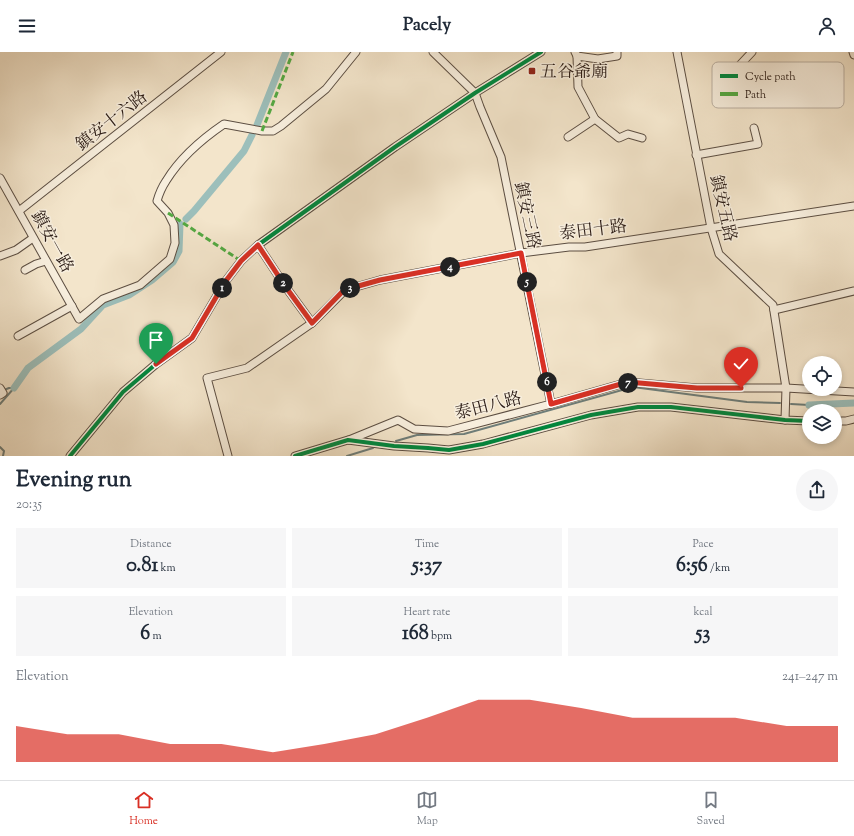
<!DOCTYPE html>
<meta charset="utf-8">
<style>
body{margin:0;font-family:"Sorts Mill Goudy","Noto Serif TC",serif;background:#f6f6f7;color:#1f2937;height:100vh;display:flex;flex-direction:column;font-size:15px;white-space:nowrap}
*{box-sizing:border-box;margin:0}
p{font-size:13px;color:#747a83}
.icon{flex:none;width:22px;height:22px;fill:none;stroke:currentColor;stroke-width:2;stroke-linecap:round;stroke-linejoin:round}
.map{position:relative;height:404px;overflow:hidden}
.drawer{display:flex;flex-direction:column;background:#fff;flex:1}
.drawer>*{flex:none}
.controls{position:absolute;left:802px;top:304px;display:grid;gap:8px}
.controls a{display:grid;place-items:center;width:40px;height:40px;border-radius:50%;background:#fff;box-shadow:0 2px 6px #0003;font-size:20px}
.pin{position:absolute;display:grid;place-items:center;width:34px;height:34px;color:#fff;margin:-41px -17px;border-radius:50% 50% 50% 0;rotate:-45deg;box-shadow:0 0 4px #0007}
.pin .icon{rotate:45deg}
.km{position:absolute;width:20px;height:20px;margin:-10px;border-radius:50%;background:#222;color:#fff;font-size:11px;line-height:20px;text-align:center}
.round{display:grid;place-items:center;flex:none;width:42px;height:42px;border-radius:21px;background:#f6f6f7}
.headline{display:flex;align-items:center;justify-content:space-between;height:68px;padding:0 16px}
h1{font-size:22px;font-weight:700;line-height:30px}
.figures{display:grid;grid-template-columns:repeat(3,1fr);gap:6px;height:68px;padding:4px 16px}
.figures div{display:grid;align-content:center;border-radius:0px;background:#f6f6f7;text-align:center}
.figures b{font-size:20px;font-weight:700}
.figures small{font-size:11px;font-weight:400}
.figures p{font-size:11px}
.chart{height:112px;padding:8px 16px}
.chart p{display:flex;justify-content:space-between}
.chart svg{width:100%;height:72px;margin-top:4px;fill:#d93025;opacity:.7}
header{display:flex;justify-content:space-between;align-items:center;height:52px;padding:0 16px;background:#fff;font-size:18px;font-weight:700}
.menu{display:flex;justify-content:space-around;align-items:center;height:56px;border-top:1px solid #e0e1e3;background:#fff;font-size:11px;color:#747a83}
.menu a{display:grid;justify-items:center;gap:2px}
.menu .active{color:#d93025}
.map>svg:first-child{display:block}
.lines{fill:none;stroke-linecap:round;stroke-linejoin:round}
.stream{stroke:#6e7d79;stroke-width:2}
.canal{stroke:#9cbfbb;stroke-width:7}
.minor-casing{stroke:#5c4e42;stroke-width:9}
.minor{stroke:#f7eedd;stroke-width:7}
.quiet{stroke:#53a942;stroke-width:3;stroke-dasharray:6 3;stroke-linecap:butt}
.cycleway-casing{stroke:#f7eedd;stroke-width:6}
.cycleway{stroke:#00873e;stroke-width:4}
.route-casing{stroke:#fff;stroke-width:8}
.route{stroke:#d93025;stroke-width:5}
.poi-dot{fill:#8f2418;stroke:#f7eedd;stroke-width:1.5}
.labels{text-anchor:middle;stroke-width:3;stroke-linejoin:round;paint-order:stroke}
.poi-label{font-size:17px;fill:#2a1b15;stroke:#f7eedd;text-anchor:start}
.street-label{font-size:17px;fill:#2a1b15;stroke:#f7eedd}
.key{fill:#f7eedd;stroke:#baafa1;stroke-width:1}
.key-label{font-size:11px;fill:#2a1b15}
</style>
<header><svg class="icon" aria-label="menu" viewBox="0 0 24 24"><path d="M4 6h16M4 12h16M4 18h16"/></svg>Pacely<svg class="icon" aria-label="person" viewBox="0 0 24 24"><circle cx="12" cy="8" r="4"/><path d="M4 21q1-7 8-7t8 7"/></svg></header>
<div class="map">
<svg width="854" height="404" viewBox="0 0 854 404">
<rect width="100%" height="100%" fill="#f3e5cb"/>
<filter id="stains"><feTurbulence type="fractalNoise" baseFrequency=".005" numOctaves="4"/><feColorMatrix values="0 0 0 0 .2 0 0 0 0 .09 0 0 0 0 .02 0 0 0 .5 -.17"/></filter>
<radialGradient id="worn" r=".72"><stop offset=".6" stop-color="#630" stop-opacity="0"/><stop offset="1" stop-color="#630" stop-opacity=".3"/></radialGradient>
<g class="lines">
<g class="stream">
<path d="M4,338L9,336H14"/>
<path d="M0,352L14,336"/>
<path d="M791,352L809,353"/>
<path d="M396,389L417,383L464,382L633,335L747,350L780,351"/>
<path d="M0,395L4,399L3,404"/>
<path d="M347,404L373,396"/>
</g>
<g class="canal">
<path d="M257,73L286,0"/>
<path d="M186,167L194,159L244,99L252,83"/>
<path d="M14,336L28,316L81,277L103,253L129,243L152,228L173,210L179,199L180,172"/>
<path d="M809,353L854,351"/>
</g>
<defs>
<g id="minor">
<path d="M433,0L475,41L480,55L501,105L551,352"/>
<path d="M575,0L577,4L578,35L595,67L619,86L628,82L642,86"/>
<path d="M677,0L711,176L719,202L773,253L786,336L785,368"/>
<path d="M853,0L854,3"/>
<path d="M577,4L598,7L617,4V0"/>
<path d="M738,15L752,0"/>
<path d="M568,85L595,67"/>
<path d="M696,103L758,92L754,76"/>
<path d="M0,126L79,267L103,247L140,233L170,207L175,191L174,173L168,161L157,149C159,142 162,135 166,129C180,106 202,87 224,72L262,79H273L281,74L326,37L356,0"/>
<path d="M19,159L221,0"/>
<path d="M258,193L285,234L312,271"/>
<path d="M0,204L16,198L33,186"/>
<path d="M25,218L36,212L46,209"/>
<path d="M774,258L854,239"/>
<path d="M18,284L72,254"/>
<path d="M0,336L3,341L0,343"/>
<path d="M835,369H846L854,367"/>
<path d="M349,388L398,368L414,377L448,379L551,352L628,330L697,336H786L854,340"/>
<path d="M70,404L123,340L156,312L192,286L225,230L241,209L258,193L395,95L475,41L541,0"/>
<path d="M228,404L207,326L247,316L312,271L345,238L380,228L521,201L569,195H585L854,154"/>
<path d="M295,404L348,388L394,394L428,396L449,398L483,392L591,363L638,355H671L785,368L809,369"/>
</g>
</defs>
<use href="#minor" class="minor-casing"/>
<use href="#minor" class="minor"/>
<g class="quiet">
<path d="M262,79L293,0"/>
<path d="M168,161L241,209"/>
</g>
<defs>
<g id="cycleway">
<path d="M70,404L123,340L156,312L192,286L225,230L241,209L258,193L395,95L475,41L541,0"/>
<path d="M295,404L348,388L394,394L428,396L449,398L483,392L591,363L638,355H671L785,368L809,369"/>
</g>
</defs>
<use href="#cycleway" class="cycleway-casing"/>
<use href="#cycleway" class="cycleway"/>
</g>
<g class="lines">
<defs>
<path id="route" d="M156,312L192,286L225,230L241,209L258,193L285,234L312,271L344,238L380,228L521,201L551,352L628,330L697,336H741"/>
</defs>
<use href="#route" class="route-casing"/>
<use href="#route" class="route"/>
</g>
<rect class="poi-dot" x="528" y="15" width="8" height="8" rx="2"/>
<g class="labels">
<g class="poi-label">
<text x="540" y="25">五谷爺廟</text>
</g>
<g class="street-label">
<text transform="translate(111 68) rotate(-38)" y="6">鎮安十六路</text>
<text transform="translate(724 156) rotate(77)" y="6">鎮安五路</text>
<text transform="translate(528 163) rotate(78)" y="6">鎮安三路</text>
<text transform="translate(593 177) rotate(-7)" y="6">泰田十路</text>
<text transform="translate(53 189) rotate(61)" y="6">鎮安一路</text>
<text transform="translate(488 353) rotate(-14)" y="6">泰田八路</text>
</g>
</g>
<rect x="712" y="10" width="132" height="46" rx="6" class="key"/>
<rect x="720" y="22" width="18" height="4" fill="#00873e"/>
<rect x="720" y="40" width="18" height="4" fill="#53a942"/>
<g class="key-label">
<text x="745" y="28">Cycle path</text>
<text x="745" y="46">Path</text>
</g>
<rect width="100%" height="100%" filter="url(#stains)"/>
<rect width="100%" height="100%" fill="url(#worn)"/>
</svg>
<div class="controls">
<a><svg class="icon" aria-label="locate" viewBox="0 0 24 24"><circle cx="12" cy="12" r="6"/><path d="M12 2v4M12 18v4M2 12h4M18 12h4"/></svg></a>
<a><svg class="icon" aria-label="layers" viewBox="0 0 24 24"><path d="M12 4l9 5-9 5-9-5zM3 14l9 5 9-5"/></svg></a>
</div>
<div class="pin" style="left:156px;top:312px;background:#1e9e55"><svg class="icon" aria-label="arrive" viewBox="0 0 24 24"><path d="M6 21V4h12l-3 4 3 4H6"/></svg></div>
<div class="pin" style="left:741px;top:336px;background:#d93025"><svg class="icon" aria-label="check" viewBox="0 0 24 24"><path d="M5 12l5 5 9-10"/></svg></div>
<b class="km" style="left:222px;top:236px">1</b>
<b class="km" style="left:283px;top:231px">2</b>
<b class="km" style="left:350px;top:236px">3</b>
<b class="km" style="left:450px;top:215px">4</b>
<b class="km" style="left:527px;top:230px">5</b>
<b class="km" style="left:547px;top:330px">6</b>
<b class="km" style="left:628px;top:331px">7</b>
</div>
<section class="drawer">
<div class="headline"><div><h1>Evening run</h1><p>20:35</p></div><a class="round"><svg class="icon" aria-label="share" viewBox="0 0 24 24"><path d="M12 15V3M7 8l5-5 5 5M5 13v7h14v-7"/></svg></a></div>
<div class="figures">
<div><p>Distance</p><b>0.81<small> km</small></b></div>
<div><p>Time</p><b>5:37</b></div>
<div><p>Pace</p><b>6:56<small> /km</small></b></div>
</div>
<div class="figures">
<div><p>Elevation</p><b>6<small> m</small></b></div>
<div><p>Heart rate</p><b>168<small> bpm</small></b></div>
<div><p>kcal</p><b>53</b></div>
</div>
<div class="chart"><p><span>Elevation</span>241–247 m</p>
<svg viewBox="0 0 160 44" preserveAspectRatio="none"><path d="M0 44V22L10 27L20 27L30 33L40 33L50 38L60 33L70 27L80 17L90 6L100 6L110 11L120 17L130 17L140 17L150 22L160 22V44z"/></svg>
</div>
</section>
<nav class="menu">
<a class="active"><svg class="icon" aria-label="home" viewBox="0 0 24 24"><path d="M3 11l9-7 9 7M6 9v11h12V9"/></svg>Home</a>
<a><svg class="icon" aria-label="map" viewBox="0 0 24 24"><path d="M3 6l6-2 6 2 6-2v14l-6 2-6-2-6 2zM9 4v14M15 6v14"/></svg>Map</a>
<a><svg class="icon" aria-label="saved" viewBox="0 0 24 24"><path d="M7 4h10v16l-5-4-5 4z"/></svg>Saved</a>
</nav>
